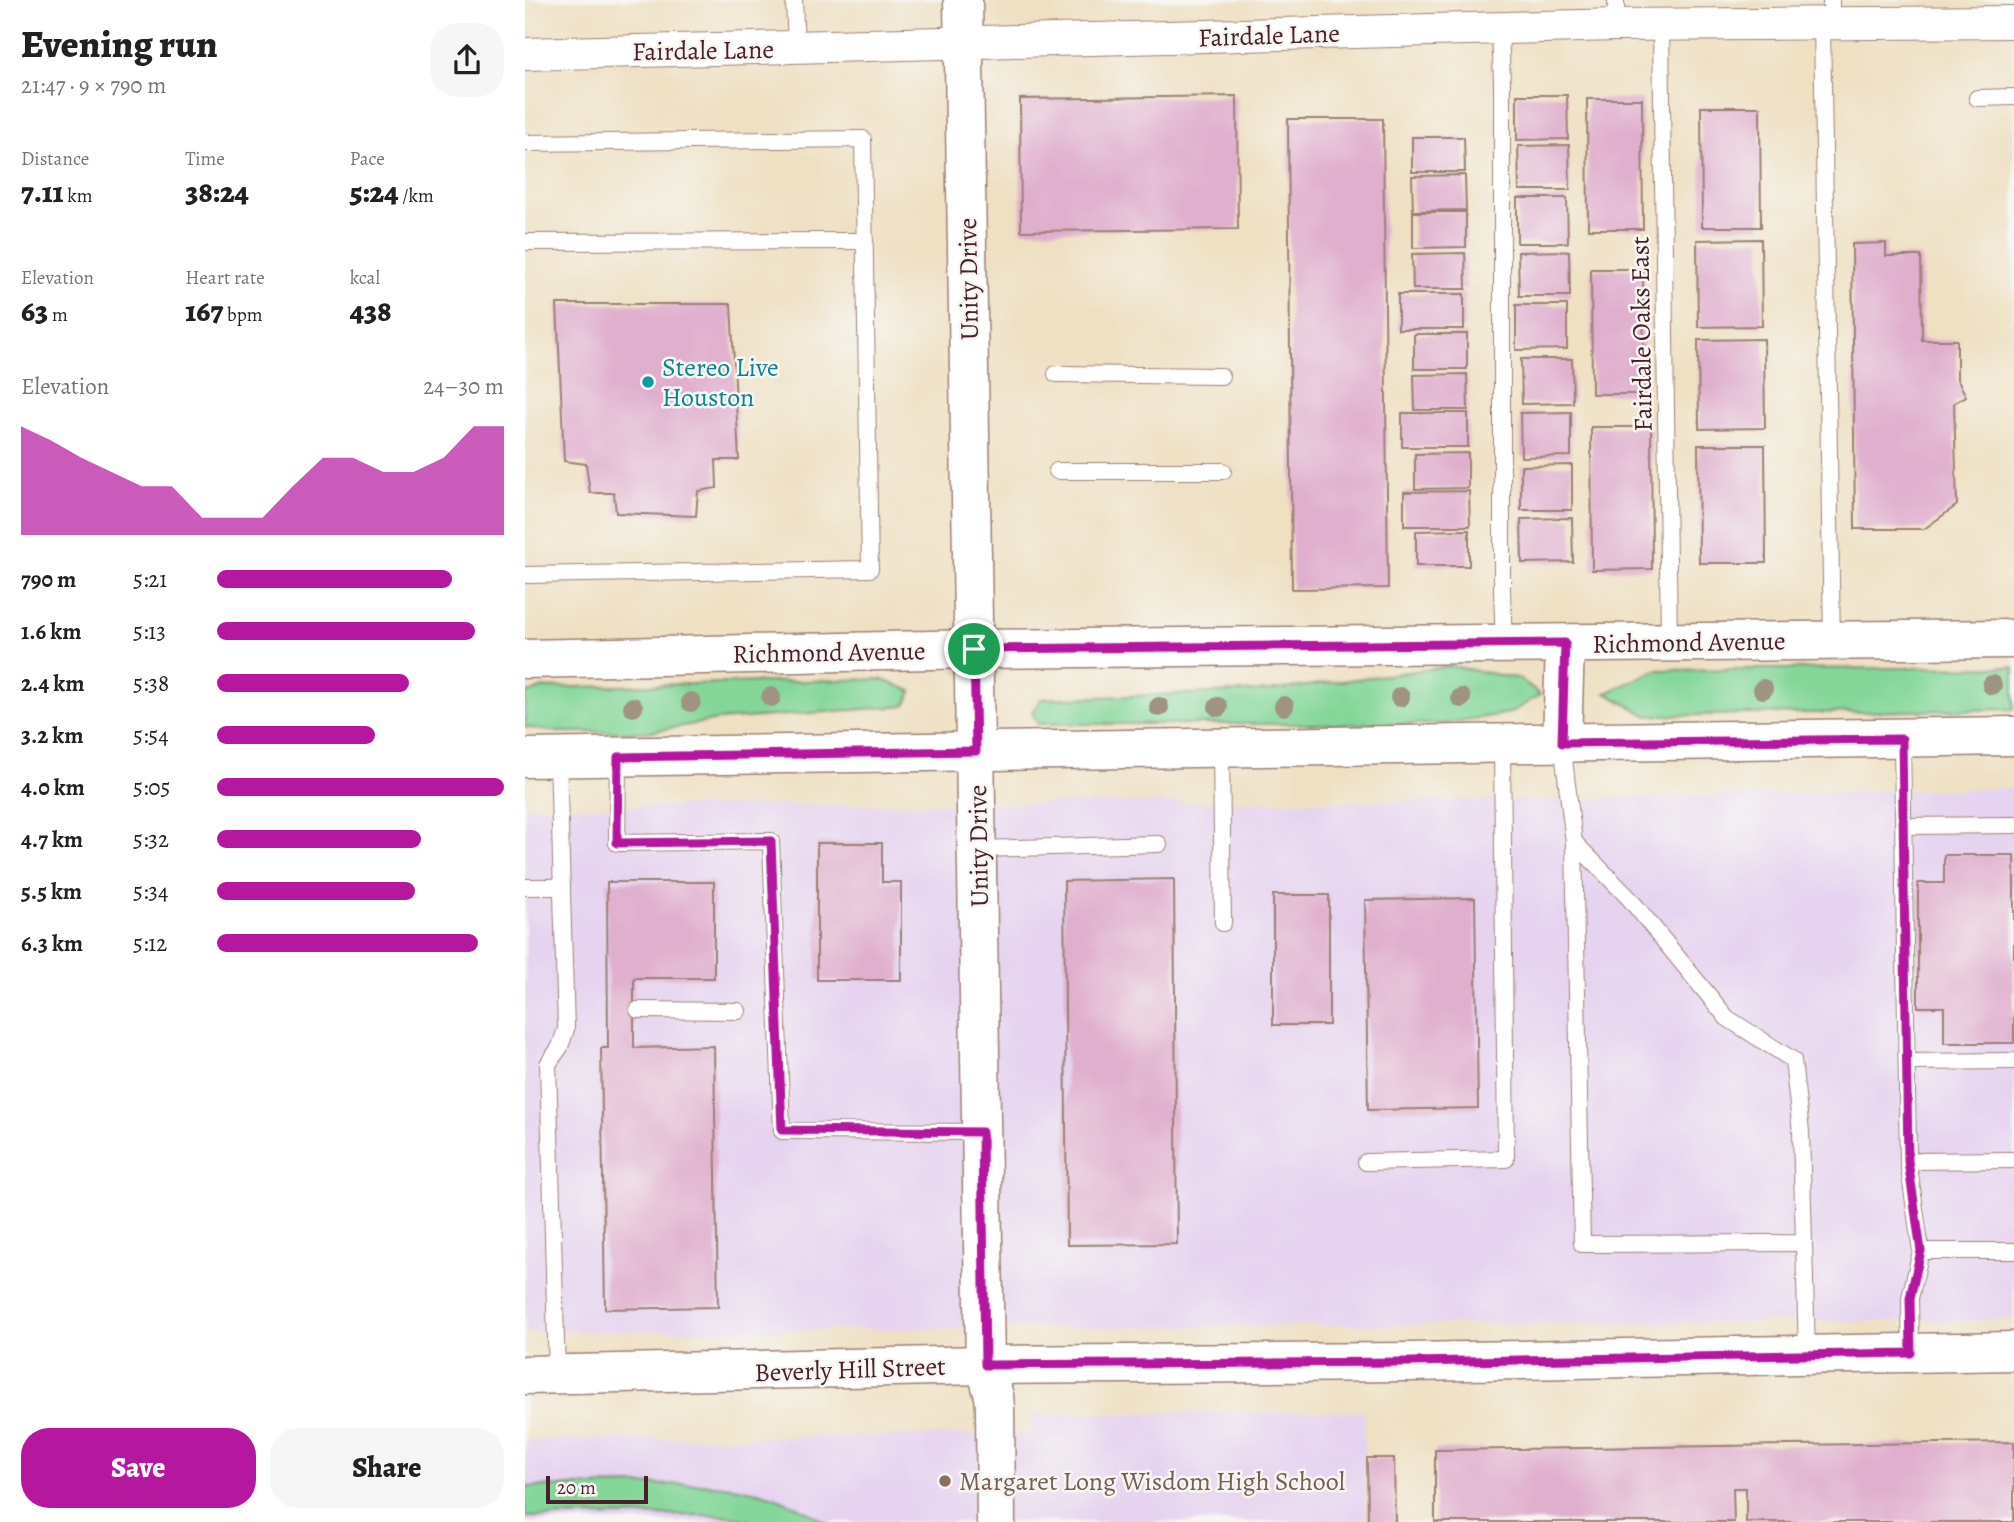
<!DOCTYPE html>
<meta charset="utf-8">
<style>
body{margin:0;font-family:Alegreya,serif;background:#f6f6f6;color:#202124;height:100vh;display:flex;flex-direction:column;font-size:26px;white-space:nowrap}
*{box-sizing:border-box;margin:0}
p{font-size:23px;color:#757577}
.icon{flex:none;width:38px;height:38px;fill:none;stroke:currentColor;stroke-width:2;stroke-linecap:round;stroke-linejoin:round}
.map{position:relative;flex:1;overflow:hidden}
.panel{display:flex;flex-direction:column;background:#fff;width:525px}
.panel>*{flex:none}
.scale{position:absolute;left:21px;bottom:18px;width:102px;box-sizing:border-box;padding-left:7px;border:4px solid #4a1f2b;border-top:0;font-size:19px;line-height:24px;white-space:nowrap;color:#4a1f2b;-webkit-text-stroke:5px #f6f6f2;paint-order:stroke}
.pin{position:absolute;display:grid;place-items:center;width:60px;height:60px;color:#fff;margin:-30px;border:4px solid #fff;border-radius:50%;box-shadow:0 2px 7px #0007}
.round{display:grid;place-items:center;flex:none;width:74px;height:74px;border-radius:28px;background:#f6f6f6}
.head{display:flex;align-items:center;justify-content:space-between;height:119px;padding:0 21px}
h1{font-size:38px;font-weight:800;line-height:52px}
.metrics{display:grid;grid-template-columns:repeat(3,1fr);gap:10px;height:119px;padding:7px 21px}
.metrics div{display:grid;align-content:center}
.metrics b{font-size:30px;font-weight:800}
.metrics small{font-size:19px;font-weight:400}
.metrics p{font-size:19px}
.chart{height:196px;padding:14px 21px}
.chart p{display:flex;justify-content:space-between}
.chart svg{width:100%;height:126px;margin-top:7px;fill:#b5179e;opacity:.7}
.cta{display:flex;gap:14px;margin-top:auto;padding:14px 21px}
.cta a{flex:1;height:80px;border-radius:28px;background:#b5179e;color:#fff;font-size:28px;font-weight:800;line-height:80px;text-align:center}
.cta a+a{background:#f6f6f6;color:#202124}
ul{padding:0 21px;list-style:none;font-size:23px}
li{display:grid;grid-template-columns:112px 84px 1fr;align-items:center;height:52px}
li i{height:18px;border-radius:9px;background:#b5179e}
main{display:flex;flex:1;min-height:0}
.map>svg:first-child{display:block}
.built{fill:#e6d3f0}
.green{fill:#84d799;stroke:#677b62;stroke-width:2}
.building{fill:#e0afce}
.lines{fill:none;stroke-linecap:round;stroke-linejoin:round}
.lane-casing{stroke:#9c8076;stroke-width:18}
.street-casing{stroke:#9c8076;stroke-width:34}
.secondary-casing{stroke:#9c8076;stroke-width:41}
.lane{stroke:#fff;stroke-width:16}
.street{stroke:#fff;stroke-width:32}
.secondary{stroke:#fff;stroke-width:38}
.tree{fill:#9e9481}
.route-casing{stroke:#fff;stroke-width:14}
.route{stroke:#b5179e;stroke-width:9}
.culture-dot{fill:#0f9aa8;stroke:#f6f6f2;stroke-width:2.5}
.education-dot{fill:#8d6e63;stroke:#f6f6f2;stroke-width:2.5}
.labels{text-anchor:middle;stroke-width:5;stroke-linejoin:round;paint-order:stroke}
.street-label{font-size:26px;fill:#4a1f2b;stroke:#f6f6f2}
.culture-label{font-size:26px;fill:#0d838f;stroke:#f6f6f2;text-anchor:start}
.education-label{font-size:26px;fill:#785e54;stroke:#f6f6f2;text-anchor:start}
</style>
<main>
<section class="panel">
<div class="head"><div><h1>Evening run</h1><p>21:47 · 9 × 790 m</p></div><a class="round"><svg class="icon" aria-label="share" viewBox="0 0 24 24"><path d="M12 15V3M7 8l5-5 5 5M5 13v7h14v-7"/></svg></a></div>
<div class="metrics">
<div><p>Distance</p><b>7.11<small> km</small></b></div>
<div><p>Time</p><b>38:24</b></div>
<div><p>Pace</p><b>5:24<small> /km</small></b></div>
</div>
<div class="metrics">
<div><p>Elevation</p><b>63<small> m</small></b></div>
<div><p>Heart rate</p><b>167<small> bpm</small></b></div>
<div><p>kcal</p><b>438</b></div>
</div>
<div class="chart"><p><span>Elevation</span>24–30 m</p>
<svg viewBox="0 0 160 44" preserveAspectRatio="none"><path d="M0 44V6L10 11L20 17L30 22L40 27L50 27L60 38L70 38L80 38L90 27L100 17L110 17L120 22L130 22L140 17L150 6L160 6V44z"/></svg>
</div>
<ul>
<li><b>790 m</b>5:21<i style="width:82%"></i></li>
<li><b>1.6 km</b>5:13<i style="width:90%"></i></li>
<li><b>2.4 km</b>5:38<i style="width:67%"></i></li>
<li><b>3.2 km</b>5:54<i style="width:55%"></i></li>
<li><b>4.0 km</b>5:05<i style="width:100%"></i></li>
<li><b>4.7 km</b>5:32<i style="width:71%"></i></li>
<li><b>5.5 km</b>5:34<i style="width:69%"></i></li>
<li><b>6.3 km</b>5:12<i style="width:91%"></i></li>
</ul>
<div class="cta"><a>Save</a><a>Share</a></div>
</section>
<div class="map">
<svg width="1489" height="1522" viewBox="0 0 1489 1522">
<rect width="100%" height="100%" fill="#f6f6f2"/>
<filter id="ink" filterUnits="userSpaceOnUse"><feTurbulence type="fractalNoise" baseFrequency=".0143" numOctaves="2"/><feDisplacementMap in="SourceGraphic" scale="14" xChannelSelector="R" yChannelSelector="G"/><feConvolveMatrix kernelMatrix="1 2 1 2 8 2 1 2 1" color-interpolation-filters="sRGB"/></filter>
<filter id="wash" filterUnits="userSpaceOnUse"><feTurbulence type="fractalNoise" baseFrequency=".00686" numOctaves="4" result="noise"/><feDisplacementMap in="SourceGraphic" scale="28" xChannelSelector="R" yChannelSelector="G"/><feGaussianBlur stdDeviation="1.57" result="paint"/><feColorMatrix in="noise" values="0 0 0 0 0 0 0 0 0 0 0 0 0 0 0 0 0 1.4 0 .05"/><feComposite in="paint" operator="in"/></filter>
<g filter="url(#wash)">
<rect width="100%" height="100%" fill="#efe0c2"/>
<g class="built">
<path d="M1489,788V1320L0,1332V807L1011,800Z"/>
<path d="M839,1411L840,1522H0V1440L506,1434V1414Z"/>
</g>
<g class="green">
<path d="M926,666L995,679L1015,695L985,713L916,724H513L507,712L516,699L744,691Z"/>
<path d="M1489,667V709L1123,716L1081,693L1131,670Z"/>
<path d="M355,679L387,691L380,706L193,720L122,732H33L0,727V694L17,688Z"/>
<path d="M177,1484C225,1487 259,1496 300,1522H230L206,1516L176,1515L0,1517V1487Z"/>
</g>
<g id="blocks">
<g class="building">
<path d="M992,95H1042L1043,139L992,140Z"/>
<path d="M712,96L713,229L496,231L495,99Z"/>
<path d="M1062,99H1117L1118,229H1063Z"/>
<path d="M1176,107H1235L1236,227H1177Z"/>
<path d="M763,119H858L863,588L767,589Z"/>
<path d="M887,137H939L940,172H887Z"/>
<path d="M1044,145L1045,190H994L993,146Z"/>
<path d="M940,175L941,210L888,211L887,176Z"/>
<path d="M992,198H1042L1043,243H992Z"/>
<path d="M888,212H941V247L888,248Z"/>
<path d="M1236,239L1237,326L1173,327L1172,240Z"/>
<path d="M1361,243V256H1396L1397,340H1432V379L1441,396L1429,403L1432,505L1399,529H1330L1327,244Z"/>
<path d="M1044,251L1045,296H994L993,252Z"/>
<path d="M940,253L941,289H888L887,254Z"/>
<path d="M1066,269H1118L1119,394H1067Z"/>
<rect x="873" y="294" width="66" height="35"/>
<path d="M32,304H206L214,460H191L192,488L173,491L171,516L91,513L89,493H65L61,464L39,461Z"/>
<path d="M991,305H1042V349L991,350Z"/>
<rect x="889" y="334" width="53" height="35"/>
<path d="M1239,339L1240,428L1174,429L1173,340Z"/>
<path d="M996,359H1047L1048,403L997,404Z"/>
<path d="M942,374L943,410H890L889,375Z"/>
<path d="M1046,412V456L996,457L995,413Z"/>
<rect x="877" y="413" width="66" height="34"/>
<path d="M1066,427H1126L1127,569L1067,570Z"/>
<path d="M1173,445H1240L1241,563H1174Z"/>
<path d="M943,453V488L890,489V454Z"/>
<path d="M1047,465V510H996V466Z"/>
<path d="M944,491L945,526H879V492Z"/>
<path d="M1047,518L1048,562L997,563L996,519Z"/>
<path d="M944,530V566H891V531Z"/>
<path d="M292,843H357V882H376V980H292Z"/>
<path d="M1419,855H1489V1043H1419V1007H1393V883H1419Z"/>
<path d="M649,879L652,1244L542,1245L539,881Z"/>
<path d="M82,882H189V978H109V1048L189,1046L193,1307L80,1309L76,1048H83Z"/>
<rect x="748" y="895" width="56" height="130"/>
<path d="M950,898L953,1108L843,1110L840,900Z"/>
<path d="M1489,1442V1522H1221V1488H1208L1209,1522H910V1450Z"/>
<path d="M842,1458H869L870,1522H843Z"/>
</g>
</g>
</g>
<g filter="url(#ink)">
<use href="#blocks" fill-opacity="0" stroke="#9c8076" stroke-width="2"/>
<g class="lines">
<defs>
<g id="lane">
<path d="M269,0L271,48"/>
<path d="M1091,0V25"/>
<path d="M1306,0V24"/>
<path d="M1297,24L1307,641"/>
<path d="M1136,26L1144,642"/>
<path d="M975,29L977,82V590L979,644"/>
<path d="M1452,98L1489,97"/>
<path d="M0,143L338,139L345,569L0,575"/>
<path d="M0,242L340,241"/>
<path d="M531,374L696,376"/>
<path d="M532,471H698"/>
<path d="M1377,739L1383,1161L1396,1251L1385,1298L1386,1353"/>
<path d="M1037,743L1049,842"/>
<path d="M696,748L698,923"/>
<path d="M93,757L92,843L246,841L257,1131L457,1132"/>
<path d="M1379,826L1489,825"/>
<path d="M1049,842L1104,898L1202,1018L1268,1060L1276,1132L1279,1243L1057,1244Z"/>
<path d="M453,849L634,844"/>
<path d="M0,887H37"/>
<path d="M113,1010L213,1011"/>
<path d="M1382,1062L1489,1061"/>
<path d="M1383,1161L1489,1160"/>
<path d="M841,1162L981,1159L977,744"/>
<path d="M1279,1243L1282,1354"/>
<path d="M1396,1251H1489"/>
<path d="M32,1375L23,1064L35,1047L41,1029L33,758"/>
</g>
<path id="street" d="M0,54L1091,25L1489,22"/>
<g id="secondary">
<path d="M438,0L460,1365L469,1396L470,1408L471,1522"/>
<path d="M0,659L449,649L1489,639"/>
<path d="M1037,743L1040,644"/>
<path d="M0,758L1489,736"/>
<path d="M0,1375L460,1365L886,1362L1489,1351"/>
</g>
</defs>
<use href="#lane" class="lane-casing"/>
<use href="#street" class="street-casing"/>
<use href="#secondary" class="secondary-casing"/>
<use href="#lane" class="lane"/>
<use href="#street" class="street"/>
<use href="#secondary" class="secondary"/>
</g>
<g class="tree">
<circle cx="1467" cy="685" r="10"/>
<circle cx="1238" cy="689" r="10"/>
<circle cx="246" cy="697" r="10"/>
<circle cx="875" cy="697" r="10"/>
<circle cx="936" cy="698" r="10"/>
<circle cx="166" cy="702" r="10"/>
<circle cx="759" cy="706" r="10"/>
<circle cx="108" cy="707" r="10"/>
<circle cx="634" cy="707" r="10"/>
<circle cx="693" cy="707" r="10"/>
</g>
</g>
<g class="lines" filter="url(#ink)">
<defs>
<path id="route" d="M1040,643L1037,743L1377,739L1383,1161L1396,1251L1385,1298L1386,1353L886,1362L460,1365L457,1132L257,1130L246,841L92,843L93,757L451,751L449,649Z"/>
</defs>
<use href="#route" class="route-casing"/>
<use href="#route" class="route"/>
</g>
<circle class="culture-dot" cx="123" cy="382" r="7"/>
<circle class="education-dot" cx="420" cy="1481" r="7"/>
<g class="labels">
<g class="street-label">
<text transform="translate(744 35) rotate(-2)" y="9">Fairdale Lane</text>
<text transform="translate(178 50) rotate(-1)" y="9">Fairdale Lane</text>
<text transform="translate(443 279) rotate(-91)" y="9">Unity Drive</text>
<text transform="translate(1116 334) rotate(-91)" y="9">Fairdale Oaks East</text>
<text transform="translate(1164 642) rotate(-1)" y="9">Richmond Avenue</text>
<text transform="translate(304 652) rotate(-1)" y="9">Richmond Avenue</text>
<text transform="translate(453 846) rotate(-91)" y="9">Unity Drive</text>
<text transform="translate(325 1369) rotate(-2)" y="9">Beverly Hill Street</text>
</g>
<g class="culture-label">
<text x="137" y="376">Stereo Live<tspan x="137" dy="30">Houston</tspan></text>
</g>
<g class="education-label">
<text x="434" y="1490">Margaret Long Wisdom High School</text>
</g>
</g>
</svg>
<div class="scale">20 m</div>
<div class="pin" style="left:449px;top:649px;background:#1e9e55"><svg class="icon" aria-label="arrive" viewBox="0 0 24 24"><path d="M6 21V4h12l-3 4 3 4H6"/></svg></div>
</div>
</main>
